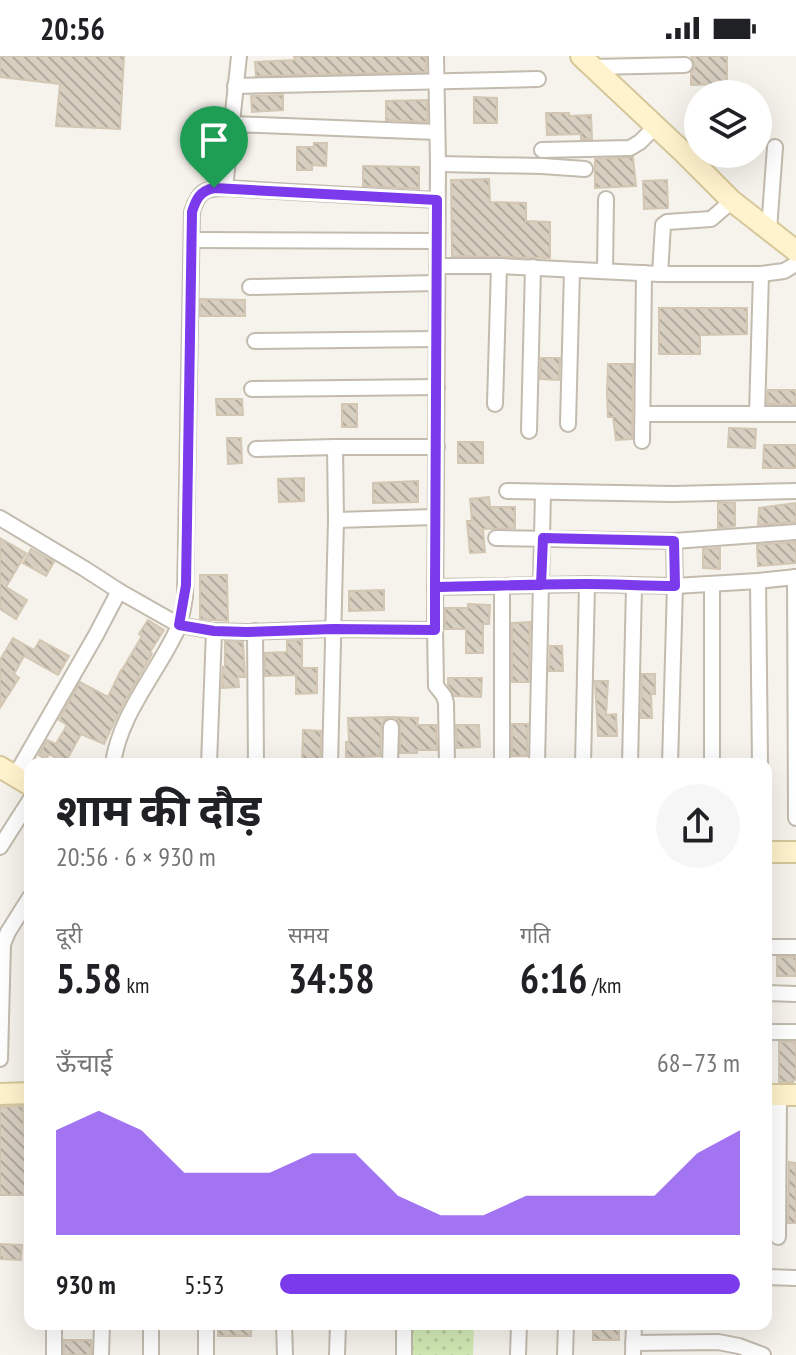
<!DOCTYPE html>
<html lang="hi">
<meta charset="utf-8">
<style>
body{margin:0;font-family:"PT Sans Narrow","Noto Sans Devanagari",sans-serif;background:#f6f6f6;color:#202124;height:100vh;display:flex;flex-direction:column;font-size:30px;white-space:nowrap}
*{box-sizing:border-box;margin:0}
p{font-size:26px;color:#757577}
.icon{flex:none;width:44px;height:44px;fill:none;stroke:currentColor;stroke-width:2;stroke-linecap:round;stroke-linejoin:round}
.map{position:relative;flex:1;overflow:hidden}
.panel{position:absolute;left:24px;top:702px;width:748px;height:572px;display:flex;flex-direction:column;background:#fff;border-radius:16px;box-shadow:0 8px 32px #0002}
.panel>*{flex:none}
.controls{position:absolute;left:684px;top:24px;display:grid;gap:16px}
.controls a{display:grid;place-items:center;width:88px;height:88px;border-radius:50%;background:#fff;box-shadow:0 8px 32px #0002;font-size:40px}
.pin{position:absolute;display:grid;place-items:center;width:68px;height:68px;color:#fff;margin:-82px -34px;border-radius:50% 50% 50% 0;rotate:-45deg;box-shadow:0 0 8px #0007}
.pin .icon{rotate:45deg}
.round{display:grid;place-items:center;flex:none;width:84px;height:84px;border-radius:42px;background:#f6f6f6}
.summary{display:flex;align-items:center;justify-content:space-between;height:136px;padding:0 32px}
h1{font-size:44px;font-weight:700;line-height:60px}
.figures{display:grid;grid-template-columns:repeat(3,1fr);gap:12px;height:136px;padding:8px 32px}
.figures div{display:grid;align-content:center}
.figures b{font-size:40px;font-weight:700}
.figures small{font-size:22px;font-weight:400}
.figures p{font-size:22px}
.chart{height:224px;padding:16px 32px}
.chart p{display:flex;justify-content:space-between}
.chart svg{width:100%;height:144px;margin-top:8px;fill:#7c3aed;opacity:.7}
ul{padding:0 32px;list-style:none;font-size:26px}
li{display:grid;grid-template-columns:128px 96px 1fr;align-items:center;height:60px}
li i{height:20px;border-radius:10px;background:#7c3aed}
.status{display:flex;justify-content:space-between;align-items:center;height:56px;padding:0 40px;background:#fff;direction:ltr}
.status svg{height:22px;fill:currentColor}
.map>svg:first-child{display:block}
.park{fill:url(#park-dots)}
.building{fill:url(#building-back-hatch);stroke:#d3c7b4;stroke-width:2}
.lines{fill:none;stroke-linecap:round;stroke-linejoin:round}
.street-casing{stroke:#c2bbae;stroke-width:18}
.secondary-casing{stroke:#d6c79b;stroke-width:24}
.street{stroke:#fff;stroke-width:14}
.secondary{stroke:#fff3cd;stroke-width:20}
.route-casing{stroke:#fff;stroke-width:16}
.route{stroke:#7c3aed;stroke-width:10}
</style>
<div class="status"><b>20:56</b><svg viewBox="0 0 49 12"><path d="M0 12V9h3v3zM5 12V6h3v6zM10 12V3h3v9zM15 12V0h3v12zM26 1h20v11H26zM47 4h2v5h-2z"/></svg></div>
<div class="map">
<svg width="796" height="1299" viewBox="0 0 796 1299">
<defs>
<pattern id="park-dots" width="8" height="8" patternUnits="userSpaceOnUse" patternTransform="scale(2)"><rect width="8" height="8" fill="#d2eab5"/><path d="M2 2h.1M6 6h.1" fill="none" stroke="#b6ca9c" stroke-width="1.8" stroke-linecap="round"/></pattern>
<pattern id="building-back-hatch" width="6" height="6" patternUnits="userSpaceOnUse" patternTransform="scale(2)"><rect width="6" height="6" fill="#d8cfc1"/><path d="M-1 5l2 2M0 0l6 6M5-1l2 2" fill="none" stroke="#b1aa9e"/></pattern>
</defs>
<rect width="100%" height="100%" fill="#f6f3ec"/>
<path class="park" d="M474,1268L473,1299H410L411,1271Z"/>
<g class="building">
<path d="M0,0H124L120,73L56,70L60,28L0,21Z"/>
<path d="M294,0H426V16L256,20L255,6L295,4Z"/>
<path d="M691,0H727V28L691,29V17L695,10Z"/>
<path d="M283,39V54L252,56L251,40Z"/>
<path d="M474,41L497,42V67H474Z"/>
<path d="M427,44V66L386,64V45Z"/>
<path d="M546,57H569V60L591,59L592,83H581V78L547,79Z"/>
<path d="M314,87H327L326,110L312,109V114H297V91H314Z"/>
<path d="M633,101L636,130L595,132V103Z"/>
<path d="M363,110L419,111V133L363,130Z"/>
<path d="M489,123L490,146L526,147V165L550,166V202L452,200L451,124Z"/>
<path d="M667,124L668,152L644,153L643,125Z"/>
<path d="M200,243L245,244V260H200Z"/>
<path d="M659,252H747V278L700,279V298H659Z"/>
<path d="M541,302H560L559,324L540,323Z"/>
<path d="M608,308H633L632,383L616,384L613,361H608L607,336Z"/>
<path d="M768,334H796V348H767Z"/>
<path d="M216,343H242L243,359H217Z"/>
<rect x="342" y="348" width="15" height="23"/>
<path d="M729,372L756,373L755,392L728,391Z"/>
<path d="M227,382H241L242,407L228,408Z"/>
<rect x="458" y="386" width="25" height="21"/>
<path d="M764,389H796V412H763Z"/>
<path d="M304,422V445L279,446L278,423Z"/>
<path d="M418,425V446L373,447V427Z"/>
<path d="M489,441L490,451H515V472L483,473L485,496L470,497L467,465H472L470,443Z"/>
<path d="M718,447H735V470L718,472Z"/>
<path d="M796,447V466L758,469L759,452Z"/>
<path d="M0,482L26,497L6,531L27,544L16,563L0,553Z"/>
<path d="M796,486V507L758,510L757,489Z"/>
<path d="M720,492V513L703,512V493Z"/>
<path d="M31,493L54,506L46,520L23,507Z"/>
<path d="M200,519H227L228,565L200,563Z"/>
<path d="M384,534V554L349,555V535Z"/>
<path d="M468,548L490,549L489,568H483V597H466V573H445V552H468Z"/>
<path d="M148,564L164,574L150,596L152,598L122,650L104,688L81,678L65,707L49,698L46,703L39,699L47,684L56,688L67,669L59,664L80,626L108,641L121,614H122L142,580L139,578Z"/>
<path d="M530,566L529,626H512V567Z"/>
<path d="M13,582L34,594L40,584L69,600L58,619L24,600L14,618L19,622L0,652V604Z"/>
<path d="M302,584V612H317V637L296,638V619L265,620V597L287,596V585Z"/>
<path d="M225,585L243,586L245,621H238L239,631L222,632L223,611H225Z"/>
<path d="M550,590H562L563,615H549Z"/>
<path d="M642,618H655V638H651L652,662H641Z"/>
<path d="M448,622H482L481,641L454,640L448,629Z"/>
<path d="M595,625H608L606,659L616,658L617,680H598Z"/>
<path d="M390,661L418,662L417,669H436L437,694H417V697H400V667L396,662L390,661L386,663L381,670L380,700L346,702V686H349L348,662Z"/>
<path d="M512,668H528L527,700H512Z"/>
<path d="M456,669H479L480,691L457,692Z"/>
<path d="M303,674L321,675L320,708H302Z"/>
<rect x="777" y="901" width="19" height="19"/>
<path d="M779,986H796V1024H793V1026H779Z"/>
<path d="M23,1050L25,1088H30V1139H0V1051Z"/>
<path d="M789,1106L796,1107V1167H788Z"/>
<path d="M0,1188L22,1189L21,1204L0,1203Z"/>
<rect x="218" y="1268" width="33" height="12"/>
<rect x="593" y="1268" width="26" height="16"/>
<rect x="64" y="1284" width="27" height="15"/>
</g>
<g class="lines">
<defs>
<g id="street">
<path d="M436,0L438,108L435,574L436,630L444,640L446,647L447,708"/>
<path d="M594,11L685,9"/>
<path d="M235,30L538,23"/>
<path d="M232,68L437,76"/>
<path d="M542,94L630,92L640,86L656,70"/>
<path d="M438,108L542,110L585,113"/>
<path d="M225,132L239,0"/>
<path d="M769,174L775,91"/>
<path d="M192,184L437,185"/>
<path d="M437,210H499L660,218H761L784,215L796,208"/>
<path d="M605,215L606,143"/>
<path d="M660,218L663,169L667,166L711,163L732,145"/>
<path d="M250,231L436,227"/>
<path d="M255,285L436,283"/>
<path d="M252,333L437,331"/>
<path d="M495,348L499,210"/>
<path d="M643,358H796"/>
<path d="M757,358L761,218"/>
<path d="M568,368L572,214"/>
<path d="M529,375L533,211"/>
<path d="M642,385L644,217"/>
<path d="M256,393L335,391H437"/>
<path d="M507,435L673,438L796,435"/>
<path d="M0,462L85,513L119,535L179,569L214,575L247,576L333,573L435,574"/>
<path d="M336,464L435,461"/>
<path d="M496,482L674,485L796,476"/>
<path d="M795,521L796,762"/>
<path d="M758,525L760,708"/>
<path d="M712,528V708"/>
<path d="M435,531L502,530"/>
<path d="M255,575L256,708"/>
<path d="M113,708C119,659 158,616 178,572C182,562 183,551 185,541L192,156C198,136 204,132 225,132L437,144"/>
<path d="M209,708L214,575"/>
<path d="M330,708L336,464L335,391"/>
<path d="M390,708L391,671"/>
<path d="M502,708V530L587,528L675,530L758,525L796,521"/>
<path d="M537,708L543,436"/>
<path d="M583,708L587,528"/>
<path d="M630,708L634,530"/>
<path d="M670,708L675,530L674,485"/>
<path d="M15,720L96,579L119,535"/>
<path d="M0,791L30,744"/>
<path d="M766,891H796"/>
<path d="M766,937L796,938"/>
<path d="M766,976H796"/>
<path d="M0,1003L3,888L8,876L30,841"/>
<path d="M778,1181L779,1039"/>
<path d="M766,1221L796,1222"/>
<path d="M54,1268V1299"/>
<path d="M151,1268V1299"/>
<path d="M284,1268L285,1299"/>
<path d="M404,1268V1299"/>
<path d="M633,1287L718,1286L739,1290L763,1299"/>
<path d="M101,1299L102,1268"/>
<path d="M206,1299V1268"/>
<path d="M337,1299L338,1268"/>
<path d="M518,1299L519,1268"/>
<path d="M565,1299L566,1268"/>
<path d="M633,1299L634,1268"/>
</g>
<g id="secondary">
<path d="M581,0L682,95L732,145L796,195"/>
<path d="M0,711L30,729"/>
<path d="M766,796H796"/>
<path d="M0,1038L30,1037"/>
<path d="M766,1039H796"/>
</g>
</defs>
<use href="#street" class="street-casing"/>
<use href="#secondary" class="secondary-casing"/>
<use href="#street" class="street"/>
<use href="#secondary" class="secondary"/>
</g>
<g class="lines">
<defs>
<path id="route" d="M214,132C200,135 196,143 192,156L186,529L179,569L214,575L247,576L333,573L435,574V531C486,530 536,528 586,528C616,528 645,530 675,530L674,485L543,482L541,529L435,531L437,144L214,132"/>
</defs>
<use href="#route" class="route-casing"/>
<use href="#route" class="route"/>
</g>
</svg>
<div class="controls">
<a><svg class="icon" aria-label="layers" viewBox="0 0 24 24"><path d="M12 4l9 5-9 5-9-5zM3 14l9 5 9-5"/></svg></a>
</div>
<div class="pin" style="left:214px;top:132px;background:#1e9e55"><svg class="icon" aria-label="arrive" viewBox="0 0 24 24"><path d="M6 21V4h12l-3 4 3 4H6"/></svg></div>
<section class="panel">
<div class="summary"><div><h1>शाम की दौड़</h1><p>20:56 · 6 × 930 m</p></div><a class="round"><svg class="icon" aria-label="share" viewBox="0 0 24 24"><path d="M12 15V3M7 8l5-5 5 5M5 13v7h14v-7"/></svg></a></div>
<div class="figures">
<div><p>दूरी</p><b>5.58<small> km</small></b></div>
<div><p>समय</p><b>34:58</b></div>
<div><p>गति</p><b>6:16<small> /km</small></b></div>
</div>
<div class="chart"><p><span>ऊँचाई</span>68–73 m</p>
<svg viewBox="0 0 160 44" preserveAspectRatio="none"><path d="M0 44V12L10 6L20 12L30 25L40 25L50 25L60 19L70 19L80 32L90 38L100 38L110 32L120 32L130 32L140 32L150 19L160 12V44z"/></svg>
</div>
<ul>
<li><b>930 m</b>5:53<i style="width:100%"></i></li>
</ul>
</section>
</div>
